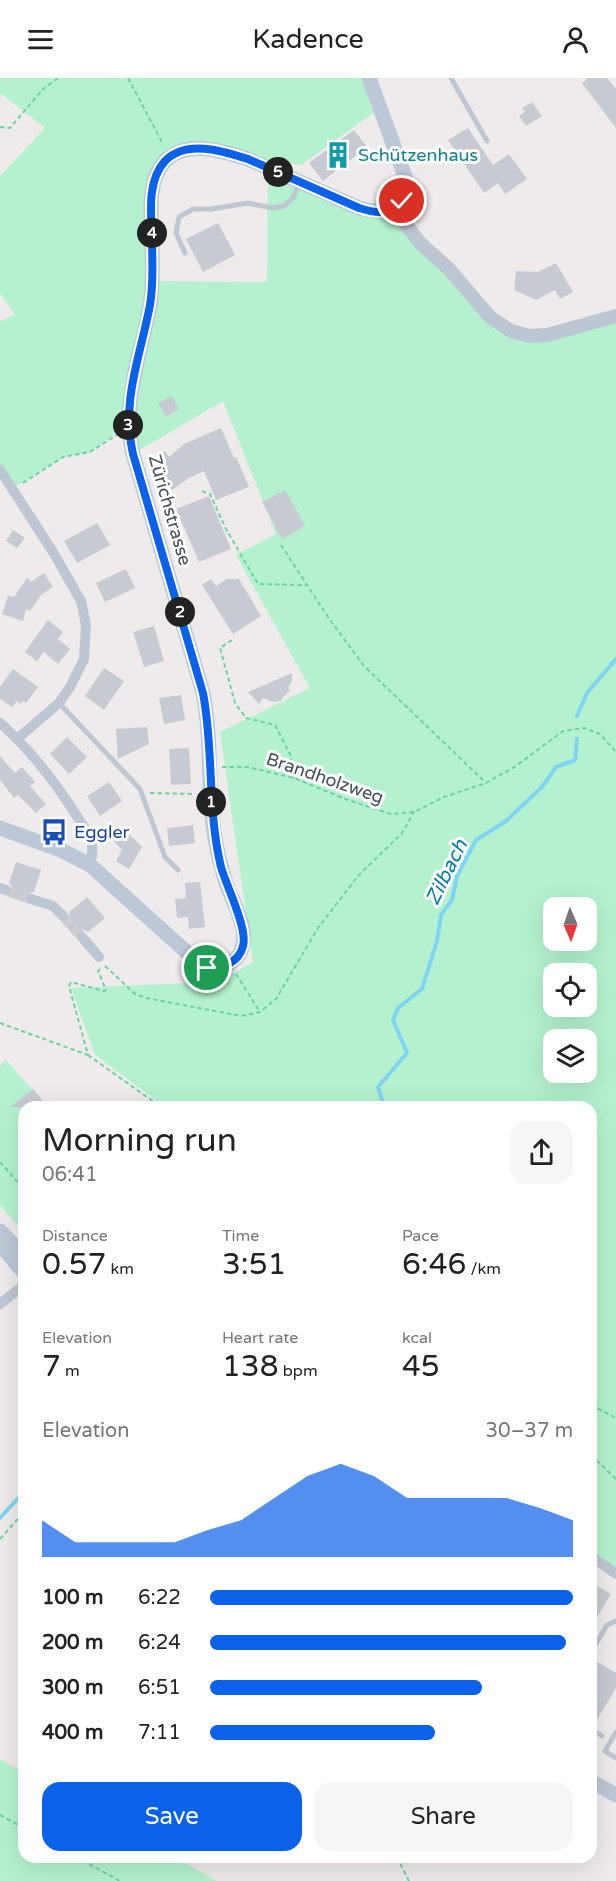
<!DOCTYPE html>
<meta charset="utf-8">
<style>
body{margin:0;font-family:"Varela Round",sans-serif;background:#f6f6f6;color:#222;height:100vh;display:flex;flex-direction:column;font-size:22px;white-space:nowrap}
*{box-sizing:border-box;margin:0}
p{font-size:20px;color:#767676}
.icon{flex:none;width:33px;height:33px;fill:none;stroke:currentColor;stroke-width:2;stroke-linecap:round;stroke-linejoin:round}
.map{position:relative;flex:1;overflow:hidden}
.drawer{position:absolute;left:18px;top:1023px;width:579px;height:762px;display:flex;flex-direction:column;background:#fff;border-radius:18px;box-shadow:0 6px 24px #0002}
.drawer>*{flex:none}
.needle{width:39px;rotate:178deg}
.buttons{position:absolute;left:543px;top:819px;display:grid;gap:12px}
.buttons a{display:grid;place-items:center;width:54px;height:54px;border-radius:12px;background:#fff;box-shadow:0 6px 24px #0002;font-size:30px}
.pin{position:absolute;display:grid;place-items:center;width:51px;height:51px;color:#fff;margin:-26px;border:3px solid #fff;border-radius:50%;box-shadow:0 2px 6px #0007}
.km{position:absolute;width:30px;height:30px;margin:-15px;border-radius:50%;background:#222;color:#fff;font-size:16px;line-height:30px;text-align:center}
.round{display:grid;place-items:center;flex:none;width:63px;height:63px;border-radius:18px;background:#f6f6f6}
.head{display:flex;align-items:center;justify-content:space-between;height:102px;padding:0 24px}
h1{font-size:33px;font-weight:600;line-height:45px}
.stats{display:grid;grid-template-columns:repeat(3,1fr);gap:9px;height:102px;padding:6px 24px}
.stats div{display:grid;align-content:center}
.stats b{font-size:30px;font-weight:600}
.stats small{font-size:16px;font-weight:400}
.stats p{font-size:16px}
.chart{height:168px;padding:12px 24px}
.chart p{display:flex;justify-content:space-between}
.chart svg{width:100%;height:108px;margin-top:6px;fill:#0a61ea;opacity:.7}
.cta{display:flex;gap:12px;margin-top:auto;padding:12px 24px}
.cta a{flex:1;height:69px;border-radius:18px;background:#0a61ea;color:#fff;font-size:24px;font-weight:600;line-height:69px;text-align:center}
.cta a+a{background:#f6f6f6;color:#222}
ul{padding:0 24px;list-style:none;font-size:20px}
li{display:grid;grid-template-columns:96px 72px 1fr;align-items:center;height:45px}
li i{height:15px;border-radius:8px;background:#0a61ea}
header{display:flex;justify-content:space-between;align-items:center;height:78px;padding:0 24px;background:#fff;font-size:27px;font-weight:600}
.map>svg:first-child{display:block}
.green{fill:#b4f2cf;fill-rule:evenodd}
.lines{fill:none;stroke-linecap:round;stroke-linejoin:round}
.stream{stroke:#7dd5f3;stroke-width:4}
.building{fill:#c7cad2}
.minor-tunnel{stroke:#cdccce;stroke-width:10;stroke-dasharray:10 5;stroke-linecap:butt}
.path{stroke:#6ad2a3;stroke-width:2;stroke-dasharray:4.5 3;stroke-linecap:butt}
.service{stroke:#bdc7d3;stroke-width:5}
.minor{stroke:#bdc7d3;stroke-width:10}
.tertiary{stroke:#bdc7d3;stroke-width:14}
.secondary{stroke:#bcc8d7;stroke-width:15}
.route-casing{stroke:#fff;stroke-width:12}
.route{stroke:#0a61ea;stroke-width:8}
.labels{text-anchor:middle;stroke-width:6;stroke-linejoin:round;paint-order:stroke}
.culture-label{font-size:18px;fill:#0d838f;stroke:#fff;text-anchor:start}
.street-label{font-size:18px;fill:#434e5a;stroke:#fff}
.transit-label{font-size:18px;fill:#164399;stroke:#fff;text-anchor:start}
.water-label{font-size:20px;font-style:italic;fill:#027da7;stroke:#fff}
</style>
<header><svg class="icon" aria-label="menu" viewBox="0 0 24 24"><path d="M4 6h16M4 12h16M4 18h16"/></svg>Kadence<svg class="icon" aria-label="person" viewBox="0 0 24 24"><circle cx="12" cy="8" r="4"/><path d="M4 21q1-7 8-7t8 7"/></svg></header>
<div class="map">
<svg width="616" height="1803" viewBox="0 0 616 1803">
<rect width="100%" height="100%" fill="#efebeb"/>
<g class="green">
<path d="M0,0H362L373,35L301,87L201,71L161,88L153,203L267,204L268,90L359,130L394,131L472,216L520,256L616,238V1496L591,1478V1029H165L95,977L71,910L217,904L253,884L220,654L310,610L236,477L276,456L223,323L133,376L129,354L115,356L90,374L63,379L12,411L0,392V243L15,237L0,215V98L45,50L0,15ZM554,830H586V862H554ZM554,896H586V928H554ZM554,962H586V994H554Z"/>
<path d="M6,982L48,1029H24V1155L0,1127V987Z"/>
<path d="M0,1681L24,1695V1779H174L217,1803H0Z"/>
</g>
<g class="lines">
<g class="stream">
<path d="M577,638L587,615L616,581"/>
<path d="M388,1029L383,1025L378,1009L407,975L393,942L398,930L422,911L437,863L441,837L452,822L457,798L476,762L506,743L542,709L556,689L575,682L577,661"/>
<path d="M0,1440L24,1414"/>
</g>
</g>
<g class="building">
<path d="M588,0H607L616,11V50L582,5Z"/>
<path d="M532,24L542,38L526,48L519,38L525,34L522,30Z"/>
<path d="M468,50L493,87L509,76L527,101L505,116L498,105L484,115L448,62Z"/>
<path d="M354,52L367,69L323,103L309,85Z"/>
<path d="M218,145L235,177L203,194L186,161Z"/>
<path d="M556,185L573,214L560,221L555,212L536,222L514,212L516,193L538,194Z"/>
<path d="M172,318L179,331L166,339L158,325Z"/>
<path d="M221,350L234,380L236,379L249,409L216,422L204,393L189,400L172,412L151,383L165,373L169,379L184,366Z"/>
<path d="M285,412L305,448L282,461L262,424Z"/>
<path d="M209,418L231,471L199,484L176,431Z"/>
<path d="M97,445L110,467L77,485L64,463Z"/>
<path d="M13,452L25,460L17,470L6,463Z"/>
<path d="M126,491L135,510L105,524L96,505Z"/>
<path d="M44,495L53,509L41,517L30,533L26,531L23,543L2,536L8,518L14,519L27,500L31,504Z"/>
<path d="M211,501L216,508L227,501H239L261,538L233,556L202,507Z"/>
<path d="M48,542L63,554L58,561L70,571L58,586L44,574L37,583L25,574Z"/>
<path d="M154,548L164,583L144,589L133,554Z"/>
<path d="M104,590L124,603L104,632L85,618Z"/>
<path d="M13,591L38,609L26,625L23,623L20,626L17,623L12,629L0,621V609Z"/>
<path d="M292,595V603L288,610L290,613L283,619L281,623L273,624L263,620L259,626L248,614Z"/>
<path d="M181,617L185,642L164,646L159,620Z"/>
<path d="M147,649L149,666L118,681L116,651Z"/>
<path d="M67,659L87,679L69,696L50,676Z"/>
<path d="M189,670L191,706L171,707L169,671Z"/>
<path d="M0,678L15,695L22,689L35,704L30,708L46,726L36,735L18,717L14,720L0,702Z"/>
<path d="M109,704L122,723L100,738L87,718Z"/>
<path d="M193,747L195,765L169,768L167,750Z"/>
<path d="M124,751L142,769L129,791L116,783L122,772L113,762Z"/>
<path d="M16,784L41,792L34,814L26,816L24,824L8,819L13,814L12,808L9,805Z"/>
<path d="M200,804L205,849L189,851L188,839L177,840L175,821L186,820L185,805Z"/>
<path d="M87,819L105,840L88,854L84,852L78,853L75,859L63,845L70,840L69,834Z"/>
<path d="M33,1011L48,1029H10Z"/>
<path d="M591,1504L611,1516L591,1549Z"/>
<path d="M591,1580L616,1595V1610L594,1647L591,1646Z"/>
</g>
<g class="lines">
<g class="minor-tunnel">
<path d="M6,812L31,821"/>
<path d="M63,838L82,859"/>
</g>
<g class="path">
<path d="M128,0L163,66"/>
<path d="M0,49L10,50L43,11L58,0"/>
<path d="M23,405L63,379L90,374L118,356"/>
<path d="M202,413L210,416L226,451L258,506L307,507"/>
<path d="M281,467L328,539L364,588L486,705"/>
<path d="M232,562L220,570L235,625L246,640L275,647L291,678L294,700"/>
<path d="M222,689H248L294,700L348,722L391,736L414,734L444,719L486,705L516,688L563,653L584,650L600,656L616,674"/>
<path d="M150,715L195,716"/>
<path d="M105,888L135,916L146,920L241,938L260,934L276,921L318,850L358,798L402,755L414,734"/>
<path d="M236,896L260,934"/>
<path d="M0,945L88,977L69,908L71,904L104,913L106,912L98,893L101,890"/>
<path d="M88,977L161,1029"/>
<path d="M0,1084L24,1111"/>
<path d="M591,1327L616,1340"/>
<path d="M591,1377L616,1401"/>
<path d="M0,1461L24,1434"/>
<path d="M0,1737L24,1750"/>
<path d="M76,1779L120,1803"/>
<path d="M397,1779L409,1803"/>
</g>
<g class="service">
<path d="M451,0L487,63"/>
<path d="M185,175L176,155L179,139L193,131H211L248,125L272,130L284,128L293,120L299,105"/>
<path d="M59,625L140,711L165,779L178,792"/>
<path d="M591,1570L593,1571L607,1547L616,1543"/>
<path d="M591,1651L602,1658"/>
<path d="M616,1654L605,1673L616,1680"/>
</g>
<g class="minor">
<path d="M0,392L53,474L81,523L86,547L84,581L70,609L59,625L17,661"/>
<path d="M0,645C31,672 56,705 78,740C82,746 87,753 90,760C94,768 92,779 90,787"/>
<path d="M0,810L6,812"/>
<path d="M31,821L53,828L63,838"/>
<path d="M82,859L99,879"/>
<path d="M0,1226L24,1207"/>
<path d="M591,1478L616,1496"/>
</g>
<path class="tertiary" d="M394,131L420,165L449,191L490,239L511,253L530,258L547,257L616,238"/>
<g class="secondary">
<path d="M0,750L61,772L90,787L201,887C217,894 240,886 243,866C247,847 232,823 226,805C222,792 218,778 216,765C206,715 213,664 203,615L133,376C121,322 141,279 150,227C154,204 152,181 152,158C151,134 147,103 165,83C186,61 223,73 248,81L359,130C385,137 409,134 406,101L369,0"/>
<path d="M0,1153L24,1178"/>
<path d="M0,1166L24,1195"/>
<path d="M591,1703L616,1717"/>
</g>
</g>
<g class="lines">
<defs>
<path id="route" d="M207,890C222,890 239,885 243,868C248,851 226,807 221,789C207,731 214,672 203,615L133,376C121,322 140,280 150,227C154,204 152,181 152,158C151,134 147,103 165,83C186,61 223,73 248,81L359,130C375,135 389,138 402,123"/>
</defs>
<use href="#route" class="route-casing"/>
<use href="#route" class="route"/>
</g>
<defs>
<symbol id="building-bare" viewBox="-9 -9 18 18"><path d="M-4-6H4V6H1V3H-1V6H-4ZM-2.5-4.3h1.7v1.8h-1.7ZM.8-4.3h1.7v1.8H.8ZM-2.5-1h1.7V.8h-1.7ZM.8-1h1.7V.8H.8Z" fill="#0f9aa8" stroke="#fff" stroke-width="2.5" paint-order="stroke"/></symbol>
<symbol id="bus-bare" viewBox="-9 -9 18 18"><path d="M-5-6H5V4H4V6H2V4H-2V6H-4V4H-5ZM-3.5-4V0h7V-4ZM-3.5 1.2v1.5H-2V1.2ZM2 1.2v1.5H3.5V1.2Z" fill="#1a4fb4" stroke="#fff" stroke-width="2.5" paint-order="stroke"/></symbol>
</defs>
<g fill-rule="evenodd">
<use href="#building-bare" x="319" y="58" width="38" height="38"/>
<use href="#bus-bare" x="35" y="735" width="38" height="38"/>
</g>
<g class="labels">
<g class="culture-label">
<text x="358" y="83">Schützenhaus</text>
</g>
<g class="street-label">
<text transform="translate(170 432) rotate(74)" y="6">Zürichstrasse</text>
<text transform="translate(325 700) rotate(19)" y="6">Brandholzweg</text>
</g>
<g class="transit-label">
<text x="74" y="760">Eggler</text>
</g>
<g class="water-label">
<text transform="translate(446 794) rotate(-64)" y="7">Zilbach</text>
</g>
</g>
</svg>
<div class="buttons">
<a><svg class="needle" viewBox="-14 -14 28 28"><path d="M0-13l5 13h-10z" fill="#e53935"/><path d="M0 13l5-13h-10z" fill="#767676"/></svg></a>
<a><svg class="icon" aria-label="locate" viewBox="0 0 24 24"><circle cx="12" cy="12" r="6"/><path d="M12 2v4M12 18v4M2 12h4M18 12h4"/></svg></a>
<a><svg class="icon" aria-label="layers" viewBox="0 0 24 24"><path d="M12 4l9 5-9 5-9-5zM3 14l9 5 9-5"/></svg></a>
</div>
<div class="pin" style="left:207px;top:890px;background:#1e9e55"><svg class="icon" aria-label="arrive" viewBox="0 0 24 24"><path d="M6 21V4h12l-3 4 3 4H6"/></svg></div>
<div class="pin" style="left:402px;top:123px;background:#d93025"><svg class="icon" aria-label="check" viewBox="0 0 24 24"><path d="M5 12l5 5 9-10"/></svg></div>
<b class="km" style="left:211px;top:724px">1</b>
<b class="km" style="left:180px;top:534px">2</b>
<b class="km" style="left:128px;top:347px">3</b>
<b class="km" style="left:152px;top:155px">4</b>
<b class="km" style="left:278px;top:94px">5</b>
<section class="drawer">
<div class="head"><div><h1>Morning run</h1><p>06:41</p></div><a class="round"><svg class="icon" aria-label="share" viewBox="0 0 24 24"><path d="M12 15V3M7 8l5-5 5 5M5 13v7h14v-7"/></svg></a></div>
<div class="stats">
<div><p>Distance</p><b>0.57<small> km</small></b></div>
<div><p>Time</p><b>3:51</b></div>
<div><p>Pace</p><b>6:46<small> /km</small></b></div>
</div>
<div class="stats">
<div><p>Elevation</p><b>7<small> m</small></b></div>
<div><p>Heart rate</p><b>138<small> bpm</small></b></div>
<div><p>kcal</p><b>45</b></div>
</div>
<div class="chart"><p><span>Elevation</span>30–37 m</p>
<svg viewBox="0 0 160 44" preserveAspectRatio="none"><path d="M0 44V29L10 38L20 38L30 38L40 38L50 33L60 29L70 20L80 11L90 6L100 11L110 20L120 20L130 20L140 20L150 24L160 29V44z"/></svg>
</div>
<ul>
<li><b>100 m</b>6:22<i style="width:100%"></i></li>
<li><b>200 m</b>6:24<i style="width:98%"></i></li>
<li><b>300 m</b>6:51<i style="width:75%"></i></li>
<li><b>400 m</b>7:11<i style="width:62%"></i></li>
</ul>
<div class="cta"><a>Save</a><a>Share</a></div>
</section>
</div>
